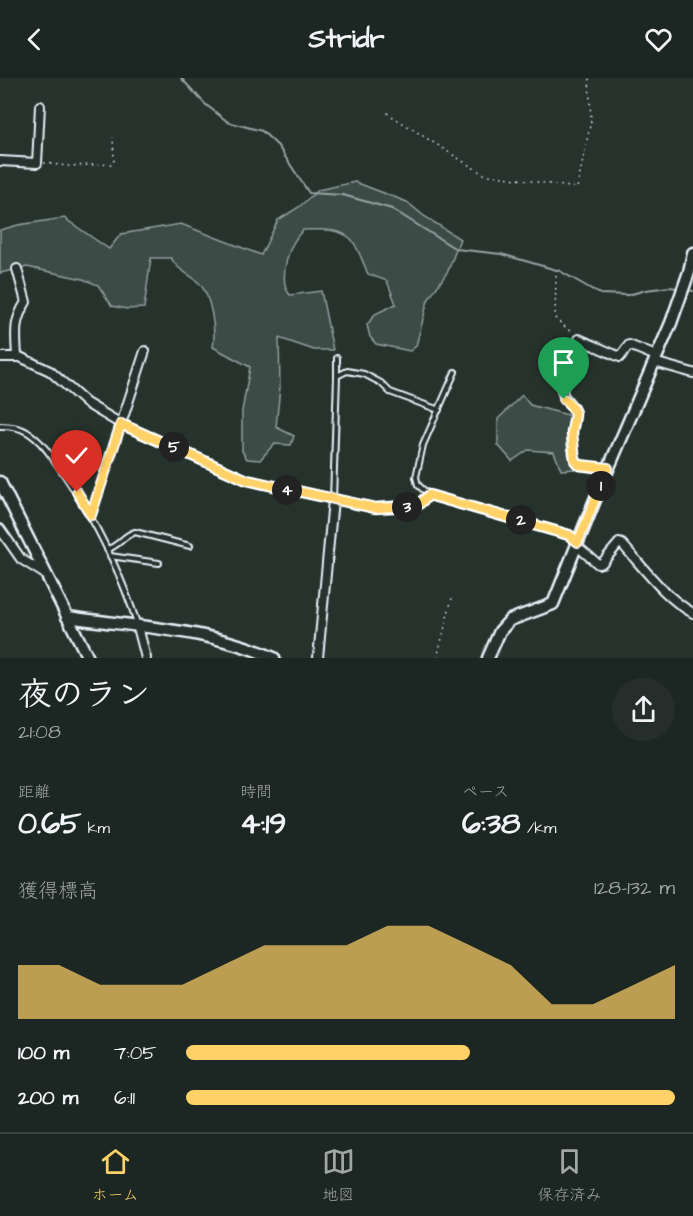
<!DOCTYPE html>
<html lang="ja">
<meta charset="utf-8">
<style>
body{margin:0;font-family:"Architects Daughter","Klee One",sans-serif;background:#252e2a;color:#f1f3f6;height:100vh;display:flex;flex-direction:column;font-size:22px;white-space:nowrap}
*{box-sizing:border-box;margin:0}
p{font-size:20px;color:#a0a5a5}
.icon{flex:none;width:33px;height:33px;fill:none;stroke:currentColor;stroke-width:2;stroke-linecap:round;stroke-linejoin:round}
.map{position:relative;height:580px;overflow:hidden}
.side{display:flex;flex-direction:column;background:#1c2622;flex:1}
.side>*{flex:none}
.pin{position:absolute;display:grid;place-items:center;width:51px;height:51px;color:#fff;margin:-62px -26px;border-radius:50% 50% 50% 0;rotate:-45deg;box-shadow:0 0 6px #0007}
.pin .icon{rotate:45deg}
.km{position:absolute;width:30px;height:30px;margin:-15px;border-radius:50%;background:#222;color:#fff;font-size:16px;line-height:30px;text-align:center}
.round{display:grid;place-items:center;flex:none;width:63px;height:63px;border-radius:32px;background:#252e2a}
.overview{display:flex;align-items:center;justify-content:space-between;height:102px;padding:0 18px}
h1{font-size:33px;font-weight:700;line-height:45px}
.metrics{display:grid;grid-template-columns:repeat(3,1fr);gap:9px;height:102px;padding:6px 18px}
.metrics div{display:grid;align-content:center}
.metrics b{font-size:30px;font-weight:700}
.metrics small{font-size:16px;font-weight:400}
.metrics p{font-size:16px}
.chart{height:168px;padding:12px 18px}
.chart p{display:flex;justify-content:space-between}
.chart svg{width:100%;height:108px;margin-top:6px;fill:#ffd166;opacity:.7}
ul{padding:0 18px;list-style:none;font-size:20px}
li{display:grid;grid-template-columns:96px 72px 1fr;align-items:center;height:45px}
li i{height:15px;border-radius:8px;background:#ffd166}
header{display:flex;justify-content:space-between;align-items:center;height:78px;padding:0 18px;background:#1c2622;font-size:27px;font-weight:700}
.dock{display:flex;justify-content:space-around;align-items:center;height:84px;border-top:2px solid #3a4340;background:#1c2622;font-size:16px;color:#a0a5a5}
.dock a{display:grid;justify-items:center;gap:3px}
.dock .selected{color:#ffd166}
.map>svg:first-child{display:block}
.green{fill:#3e4b47;stroke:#939ea0;stroke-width:1.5}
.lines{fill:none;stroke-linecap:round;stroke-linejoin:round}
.stream{stroke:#98a3a5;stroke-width:2}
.lane-casing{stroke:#e8f1f8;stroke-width:8}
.street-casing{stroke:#e8f1f8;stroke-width:12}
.secondary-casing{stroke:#e8f1f8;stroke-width:15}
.path{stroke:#e8f1f8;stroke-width:1.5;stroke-dasharray:1.5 4.5;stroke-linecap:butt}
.lane{stroke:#26332d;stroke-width:4}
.street{stroke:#26332d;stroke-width:8}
.secondary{stroke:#26332d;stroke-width:10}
.route-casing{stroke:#fff;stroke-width:12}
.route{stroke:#ffd166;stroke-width:8}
</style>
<header><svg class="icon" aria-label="back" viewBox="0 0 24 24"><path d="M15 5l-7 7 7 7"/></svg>Stridr<svg class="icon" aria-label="heart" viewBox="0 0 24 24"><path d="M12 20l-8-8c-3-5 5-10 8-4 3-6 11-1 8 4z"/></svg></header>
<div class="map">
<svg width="693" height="580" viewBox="0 0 693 580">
<rect width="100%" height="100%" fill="#26332d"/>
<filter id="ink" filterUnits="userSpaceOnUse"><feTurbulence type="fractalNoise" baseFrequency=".0167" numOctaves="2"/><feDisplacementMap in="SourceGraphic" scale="12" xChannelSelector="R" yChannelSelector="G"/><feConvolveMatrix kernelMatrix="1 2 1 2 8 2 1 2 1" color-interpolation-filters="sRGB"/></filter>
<g filter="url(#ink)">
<g class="green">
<path d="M355,104L407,124L424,138L460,161L448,193L428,222L416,268L410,273L376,266L370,259L367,247L375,236L396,226L387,203L368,196C364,187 357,167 351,161C338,149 318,152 303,152C289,165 277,201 290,217L321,213L333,272H314L279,260L280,309L276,349L294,358L291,367L274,366L260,382L247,381L242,373V333L250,289L213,269C216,252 211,217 199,205C188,194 179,194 171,180H151L144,230L127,231L112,228L98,207L83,201L27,189L0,195V152L18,147L64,140L109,171L121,156L181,146L261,177L278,142L299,129L318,112Z"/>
<path d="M522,317L530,327L572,338L574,391L561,392L554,374L528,372L512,383L498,367V341Z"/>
</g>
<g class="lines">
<g class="stream">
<path d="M181,0L205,26L228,44L262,53L278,68L309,115L343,117L392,131L456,171L501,176L560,193L600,216L628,217L646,212L669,209L678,210"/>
<path d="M687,212L693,213"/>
</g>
<defs>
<g id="lane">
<path d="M337,280V298"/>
<path d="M0,348C9,348 19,349 27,354C41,362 52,379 61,392C94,439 119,491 137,545"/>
<path d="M428,416L418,407L416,399L423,367L455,294"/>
<path d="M333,421L337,298L347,293L364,296L381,305L390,314L439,332"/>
<path d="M92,437L121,347"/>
<path d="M107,471C119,469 123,457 135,454L190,468"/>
<path d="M110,478L159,485"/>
</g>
<g id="street">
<path d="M0,83L37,85L40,28"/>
<path d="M17,191L26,224C13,244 16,256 17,279"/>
<path d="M0,279H20L50,293L86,325L121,346L247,402L375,430L417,427L429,417L569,457L578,464"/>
<path d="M654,284L693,295"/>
<path d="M121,346L145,273"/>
<path d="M608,391L579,387C573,380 572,363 572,354C573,347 576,340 575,334C572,325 564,322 562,313L579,261L620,279L629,267L656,278"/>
<path d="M0,451L21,481L45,496"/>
<path d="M577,468L598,486L602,485L619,465L622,466C643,489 665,520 693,535"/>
<path d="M138,549L146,580"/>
<path d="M318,580L333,422"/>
</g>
<g id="secondary">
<path d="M0,404L88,580"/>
<path d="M67,539C136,549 211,551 274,580"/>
<path d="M488,580L500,553L510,542L553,526L597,417L671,245L689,194L693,175"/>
</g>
</defs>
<use href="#lane" class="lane-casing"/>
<use href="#street" class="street-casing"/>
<use href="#secondary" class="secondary-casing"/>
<g class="path">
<path d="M387,35L483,96L577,110L591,43L589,0"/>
<path d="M44,85L67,88L113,86L114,82L113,59"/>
<path d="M556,198L555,240L572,255"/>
<path d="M437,580L452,520"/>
</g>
<use href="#lane" class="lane"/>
<use href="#street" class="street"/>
<use href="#secondary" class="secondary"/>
</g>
</g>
<g class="lines" filter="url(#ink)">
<defs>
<path id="route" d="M77,414L91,437L121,346L247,402L375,430L417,428L429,417L569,457L578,464L608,390L579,387L575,383L572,354L575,336L572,329L564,321"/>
</defs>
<use href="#route" class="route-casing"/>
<use href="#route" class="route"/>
</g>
</svg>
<div class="pin" style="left:564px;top:321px;background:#1e9e55"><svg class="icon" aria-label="arrive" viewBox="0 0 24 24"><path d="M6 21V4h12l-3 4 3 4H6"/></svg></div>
<div class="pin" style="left:77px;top:414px;background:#d93025"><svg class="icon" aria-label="check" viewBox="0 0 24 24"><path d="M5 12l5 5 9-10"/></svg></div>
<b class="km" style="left:601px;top:408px">1</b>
<b class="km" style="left:521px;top:442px">2</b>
<b class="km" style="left:407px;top:429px">3</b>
<b class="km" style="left:287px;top:412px">4</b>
<b class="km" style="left:174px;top:369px">5</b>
</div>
<section class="side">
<div class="overview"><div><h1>夜のラン</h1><p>21:08</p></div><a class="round"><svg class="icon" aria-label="share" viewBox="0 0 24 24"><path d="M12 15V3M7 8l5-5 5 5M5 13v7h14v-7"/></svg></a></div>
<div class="metrics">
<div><p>距離</p><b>0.65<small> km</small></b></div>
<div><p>時間</p><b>4:19</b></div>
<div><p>ペース</p><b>6:38<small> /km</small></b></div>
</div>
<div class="chart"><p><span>獲得標高</span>128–132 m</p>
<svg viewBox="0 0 160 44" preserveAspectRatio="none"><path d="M0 44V22L10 22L20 30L30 30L40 30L50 22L60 14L70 14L80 14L90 6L100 6L110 14L120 22L130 38L140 38L150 30L160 22V44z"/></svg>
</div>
<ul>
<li><b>100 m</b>7:05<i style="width:58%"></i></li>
<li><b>200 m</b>6:11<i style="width:100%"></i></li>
</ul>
</section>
<nav class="dock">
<a class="selected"><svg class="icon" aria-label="home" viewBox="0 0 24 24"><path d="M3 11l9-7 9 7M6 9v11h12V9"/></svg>ホーム</a>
<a><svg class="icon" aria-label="map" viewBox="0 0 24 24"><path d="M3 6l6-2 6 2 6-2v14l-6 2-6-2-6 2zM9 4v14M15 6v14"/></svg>地図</a>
<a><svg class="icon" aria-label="saved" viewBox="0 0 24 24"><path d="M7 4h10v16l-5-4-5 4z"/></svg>保存済み</a>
</nav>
